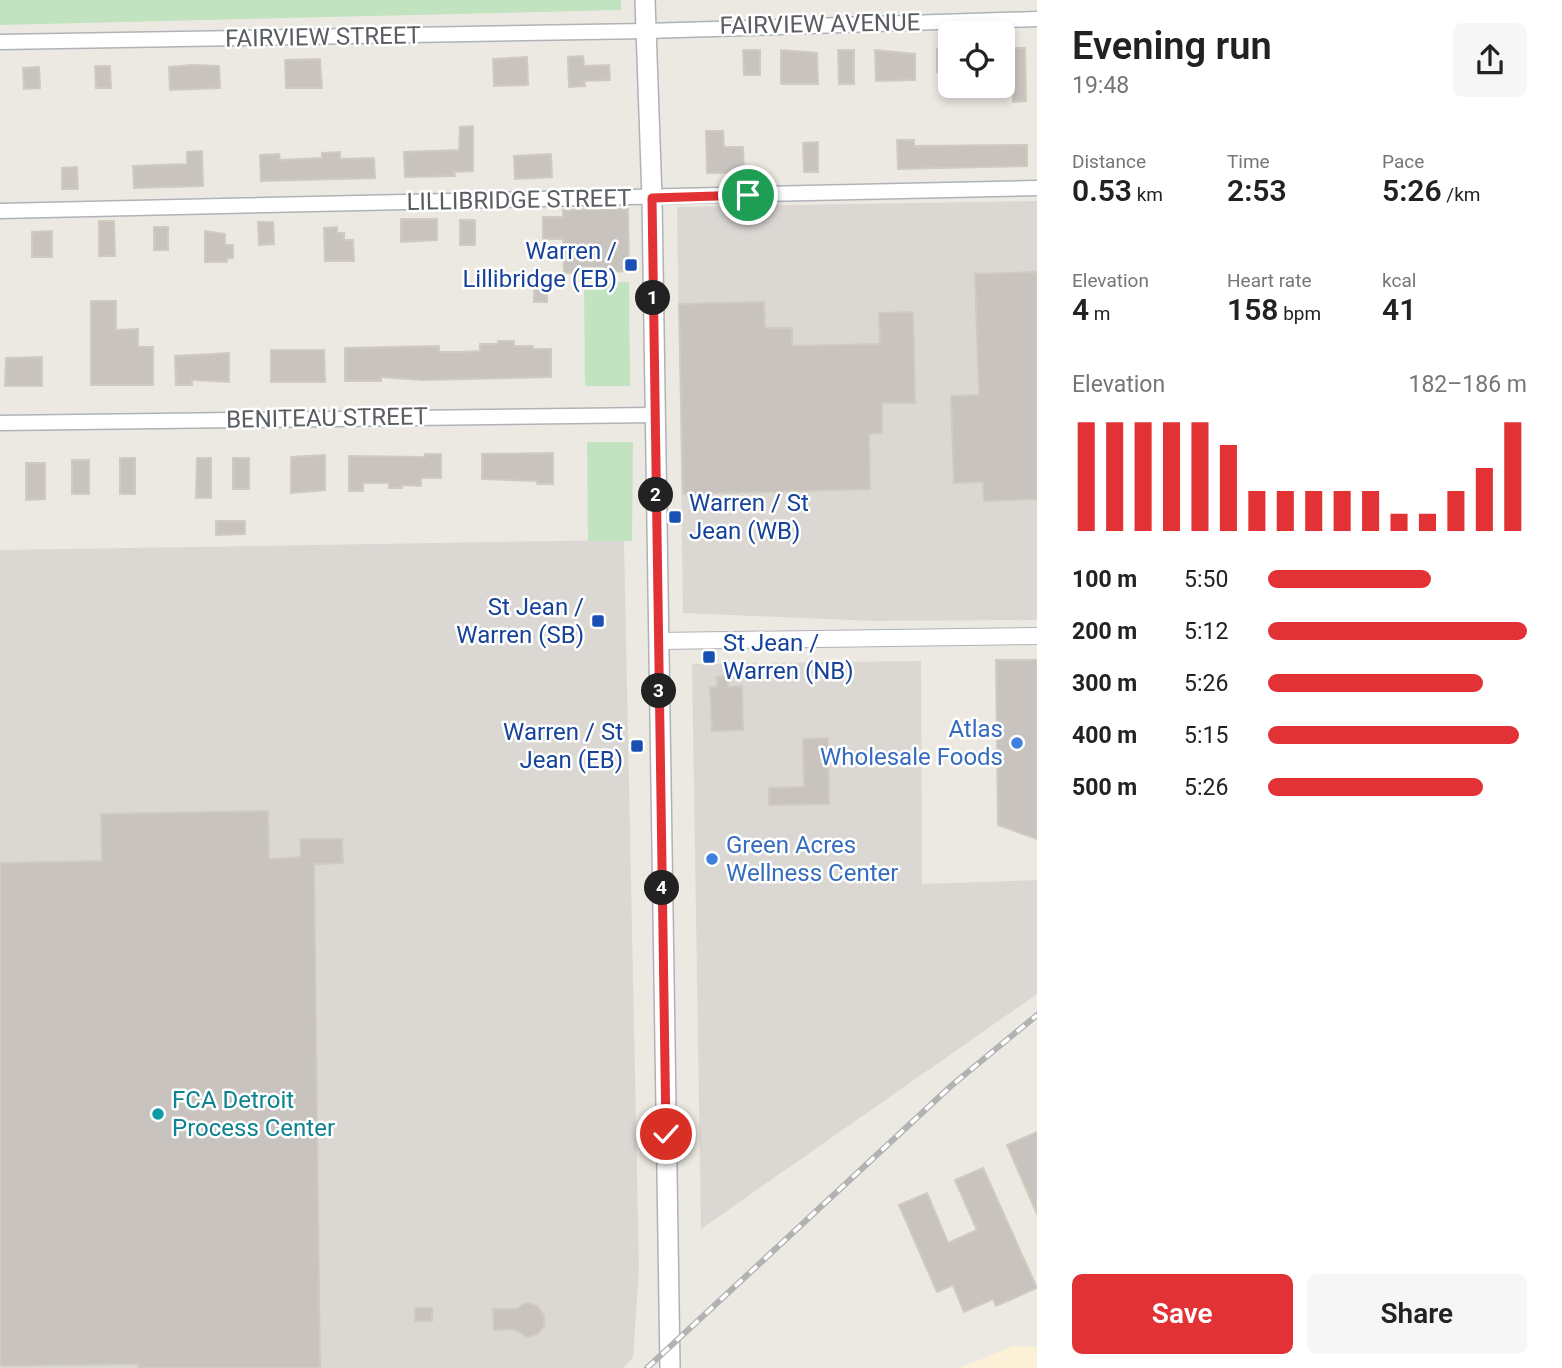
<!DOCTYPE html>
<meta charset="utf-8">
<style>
body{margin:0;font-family:Roboto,sans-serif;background:#f6f6f6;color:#222;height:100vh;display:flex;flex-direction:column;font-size:26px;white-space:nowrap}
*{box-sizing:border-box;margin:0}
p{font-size:23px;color:#767676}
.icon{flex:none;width:38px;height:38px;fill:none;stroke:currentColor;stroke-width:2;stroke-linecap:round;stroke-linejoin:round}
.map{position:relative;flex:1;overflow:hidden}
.sheet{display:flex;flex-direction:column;background:#fff;width:525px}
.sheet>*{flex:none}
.fabs{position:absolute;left:938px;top:21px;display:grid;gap:14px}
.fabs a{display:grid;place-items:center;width:77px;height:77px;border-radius:10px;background:#fff;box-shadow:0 4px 10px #0003;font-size:35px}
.pin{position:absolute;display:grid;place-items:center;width:60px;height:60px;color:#fff;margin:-30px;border:4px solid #fff;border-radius:50%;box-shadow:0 2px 7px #0007}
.km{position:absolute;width:35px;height:35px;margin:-18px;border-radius:50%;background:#222;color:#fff;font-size:19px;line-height:35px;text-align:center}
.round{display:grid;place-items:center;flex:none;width:74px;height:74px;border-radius:10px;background:#f6f6f6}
.summary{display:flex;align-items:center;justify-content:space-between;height:119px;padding:0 35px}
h1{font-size:38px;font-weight:600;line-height:52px}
.figures{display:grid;grid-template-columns:repeat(3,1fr);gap:10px;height:119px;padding:7px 35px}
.figures div{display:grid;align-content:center}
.figures b{font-size:30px;font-weight:600}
.figures small{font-size:19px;font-weight:400}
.figures p{font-size:19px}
.chart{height:196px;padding:14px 35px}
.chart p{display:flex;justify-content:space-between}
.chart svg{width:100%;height:126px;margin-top:7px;stroke:#e23235;stroke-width:6}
.action{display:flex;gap:14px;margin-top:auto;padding:14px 35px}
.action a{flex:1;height:80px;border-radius:10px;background:#e23235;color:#fff;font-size:28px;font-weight:600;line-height:80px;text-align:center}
.action a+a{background:#f6f6f6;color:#222}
ul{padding:0 35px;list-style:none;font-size:23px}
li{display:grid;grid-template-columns:112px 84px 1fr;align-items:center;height:52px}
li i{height:18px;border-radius:9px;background:#e23235}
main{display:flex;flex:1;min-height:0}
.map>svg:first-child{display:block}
.commercial{fill:#fcf0d7}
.industrial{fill:#dbd8d4}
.green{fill:#c2e3bf}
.building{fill:#c8c3bf;stroke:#d1cac0;stroke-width:2}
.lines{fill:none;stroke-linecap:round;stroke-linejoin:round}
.minor-casing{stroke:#afb3b7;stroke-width:17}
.tertiary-casing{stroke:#afb3b7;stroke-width:18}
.secondary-casing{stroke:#aeb2b7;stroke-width:22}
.minor{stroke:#fff;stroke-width:14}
.tertiary{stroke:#fff;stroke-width:16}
.secondary{stroke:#fff;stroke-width:19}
.rail-casing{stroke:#b1b2b2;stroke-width:6}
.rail{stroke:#fff;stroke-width:3.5;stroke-dasharray:10;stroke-linecap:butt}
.route-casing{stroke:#fff;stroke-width:14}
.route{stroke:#e23235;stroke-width:9}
.transit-dot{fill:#1a4fb4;stroke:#fff;stroke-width:2.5}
.shop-dot{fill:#3f7fe0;stroke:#fff;stroke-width:2.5}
.culture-dot{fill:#0f9aa8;stroke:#fff;stroke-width:2.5}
.labels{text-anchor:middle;stroke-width:5;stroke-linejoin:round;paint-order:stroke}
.street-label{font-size:24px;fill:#5a5e62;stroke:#fff}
.transit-label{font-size:24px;fill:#164399;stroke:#fff;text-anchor:end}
.shop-label{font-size:24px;fill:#366cbe;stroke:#fff;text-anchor:end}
.culture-label{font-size:24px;fill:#0d838f;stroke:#fff;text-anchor:start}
</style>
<main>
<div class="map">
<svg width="1037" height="1368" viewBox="0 0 1037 1368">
<rect width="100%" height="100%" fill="#ece9e2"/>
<path class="commercial" d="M1014,1346L1037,1347V1368H959Z"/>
<g class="industrial">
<path d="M1037,201V620L872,621L683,613L677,207Z"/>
<path d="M624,540L639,1270L633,1358L623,1368H0V550Z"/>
<path d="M921,661L922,884L1037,880V994L701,1229L692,664Z"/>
</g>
<g class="green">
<path d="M0,0H621V10L0,25Z"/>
<path d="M629,282L630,386H585L584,283Z"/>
<path d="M587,442H633L632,541H588Z"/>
</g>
<g class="building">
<path d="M1003,48H1025L1026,101L1013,102V72L1003,71Z"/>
<path d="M937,49H950V71L937,72Z"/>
<path d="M743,50H760V75H744Z"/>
<path d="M781,50L817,53L818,84H781Z"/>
<path d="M838,50H854V84H839Z"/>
<path d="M875,50L915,54V80L876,81Z"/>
<path d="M583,56L584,66L609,65L610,80L584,81L585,86L569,87L568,57Z"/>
<path d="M527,57L528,85L494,86L493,59Z"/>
<path d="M320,59L322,88H286L285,60Z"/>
<path d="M192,65L219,66L220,88L170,90L169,67Z"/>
<path d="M95,66H110L111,88H96Z"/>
<path d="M39,67L40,88L24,89L23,68Z"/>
<path d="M473,126V171L454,172L455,176L405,177L404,152L459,150L460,127Z"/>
<path d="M706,131H723L724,147H743L744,173H707Z"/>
<path d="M897,140H914V146L1027,145V166L898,169Z"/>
<path d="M818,142V172H804L803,143Z"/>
<path d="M202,151L203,186L134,188L133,166L187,164V152Z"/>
<path d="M340,152V159L374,158L375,178L261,181L260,155L279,154L280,160L322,158V153Z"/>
<path d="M551,154L552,177L515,179L514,156Z"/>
<path d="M77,167L78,189H62V168Z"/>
<path d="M628,209L629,271L564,273L563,239H543V217H563V210Z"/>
<path d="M401,219H437V240L401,242Z"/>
<rect x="460" y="220" width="15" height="25"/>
<path d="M99,221H114L115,256H99Z"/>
<path d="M258,222H273L274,244L259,245Z"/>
<rect x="154" y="227" width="14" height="23"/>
<path d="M337,227V233H344V240H353L354,261H325L324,228Z"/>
<path d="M52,231V257H32V232Z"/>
<path d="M205,231L225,234V245H233V258H227V262H205Z"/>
<path d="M1037,272V499L984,501L983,482L954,483L951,396L979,395L975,274Z"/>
<rect x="534" y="289" width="13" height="13"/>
<path d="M91,301H116V330L138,329V347H153V385H91Z"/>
<path d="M764,302L765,328H792V346L880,344L879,313L913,312L915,403H882V433L869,434L870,489L683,494L679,304Z"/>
<path d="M498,341H514V346H533V349H551V377L423,380L381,377V381H345V348L439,346V352H461L480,351V344H498Z"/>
<path d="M271,350H324L325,382H271Z"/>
<path d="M229,353V382L192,380V385H176L175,356Z"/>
<path d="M42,357V386H5L6,358Z"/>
<path d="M553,453V484H537V481L482,479V454Z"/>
<path d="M425,454H441V478H421V486L402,485V488H389V483H363V491H349V456L425,457Z"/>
<path d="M325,455V490L291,493V457Z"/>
<rect x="120" y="458" width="15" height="36"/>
<path d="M197,458H211V498H196Z"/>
<rect x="233" y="458" width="16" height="31"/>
<rect x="72" y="460" width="17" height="34"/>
<path d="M26,463H45V499L26,500Z"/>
<path d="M216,521H245V534L216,535Z"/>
<path d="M996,660H1037V839L998,825Z"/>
<path d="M728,676V687L742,686L743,730L712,731L710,687H717V677Z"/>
<path d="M828,738L829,804L769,805V788L804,787L803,739Z"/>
<path d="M268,811L269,859L301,857L300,839H342L343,863L314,864L320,1368H138V1364L0,1366V863L102,861L101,814Z"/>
<path d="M1037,1132V1214L1007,1145Z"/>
<path d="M983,1168L1037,1288L996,1306L993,1299L964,1312L953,1285L937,1292L899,1205L927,1193L948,1243L977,1230L955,1180Z"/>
<path d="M526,1303L537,1306L544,1315V1326L538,1334L527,1337L514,1329L494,1330L493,1309H516Z"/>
<rect x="415" y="1308" width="17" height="13"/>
</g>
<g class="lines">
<defs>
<g id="minor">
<path d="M0,42L646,31L1037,19"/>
<path d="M0,211L1037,188"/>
<path d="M0,423L654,415"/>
</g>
<path id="tertiary" d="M658,641L1037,636"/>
<path id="secondary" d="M645,0L652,198L670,1368"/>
</defs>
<use href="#minor" class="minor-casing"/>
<use href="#tertiary" class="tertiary-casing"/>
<use href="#secondary" class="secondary-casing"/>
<use href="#minor" class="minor"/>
<use href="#tertiary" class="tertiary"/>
<use href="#secondary" class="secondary"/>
<defs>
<path id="rail" d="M647,1368L951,1086L1037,1015"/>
</defs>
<use href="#rail" class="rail-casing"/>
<use href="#rail" class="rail"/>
</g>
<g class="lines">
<defs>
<path id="route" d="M666,1134L652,198L748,195"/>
</defs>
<use href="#route" class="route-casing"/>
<use href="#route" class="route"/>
</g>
<g class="transit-dot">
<rect x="624" y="258" width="14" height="14" rx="3.5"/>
<rect x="668" y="510" width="14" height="14" rx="3.5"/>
<rect x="591" y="614" width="14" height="14" rx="3.5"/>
<rect x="702" y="650" width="14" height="14" rx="3.5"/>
<rect x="630" y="739" width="14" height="14" rx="3.5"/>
</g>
<g class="shop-dot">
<circle cx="1017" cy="743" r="7"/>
<circle cx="712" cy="859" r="7"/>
</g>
<circle class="culture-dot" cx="158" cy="1114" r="7"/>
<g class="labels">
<g class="street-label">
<text transform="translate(820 24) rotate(-1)" y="8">FAIRVIEW AVENUE</text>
<text transform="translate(323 37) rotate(-1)" y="8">FAIRVIEW STREET</text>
<text transform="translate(519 200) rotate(-1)" y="8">LILLIBRIDGE STREET</text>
<text transform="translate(327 418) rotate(-1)" y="8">BENITEAU STREET</text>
</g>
<g class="transit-label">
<text x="617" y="259">Warren /<tspan x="617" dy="28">Lillibridge (EB)</tspan></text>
<text x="689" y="511" text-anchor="start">Warren / St<tspan x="689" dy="28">Jean (WB)</tspan></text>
<text x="584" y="615">St Jean /<tspan x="584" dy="28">Warren (SB)</tspan></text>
<text x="723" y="651" text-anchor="start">St Jean /<tspan x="723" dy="28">Warren (NB)</tspan></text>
<text x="623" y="740">Warren / St<tspan x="623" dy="28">Jean (EB)</tspan></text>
</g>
<g class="shop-label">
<text x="1003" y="737">Atlas<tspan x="1003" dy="28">Wholesale Foods</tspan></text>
<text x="726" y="853" text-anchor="start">Green Acres<tspan x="726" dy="28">Wellness Center</tspan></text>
</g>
<g class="culture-label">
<text x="172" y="1108">FCA Detroit<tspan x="172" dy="28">Process Center</tspan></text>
</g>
</g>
</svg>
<div class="fabs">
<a><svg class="icon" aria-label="locate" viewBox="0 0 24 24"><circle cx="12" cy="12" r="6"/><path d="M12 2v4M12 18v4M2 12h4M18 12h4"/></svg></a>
</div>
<div class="pin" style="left:748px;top:195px;background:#1e9e55"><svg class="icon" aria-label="arrive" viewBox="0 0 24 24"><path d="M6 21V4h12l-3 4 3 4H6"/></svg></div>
<div class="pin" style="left:666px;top:1134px;background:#d93025"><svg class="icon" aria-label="check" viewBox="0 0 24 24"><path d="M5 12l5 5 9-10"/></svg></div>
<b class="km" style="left:653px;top:298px">1</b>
<b class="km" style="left:656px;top:495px">2</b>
<b class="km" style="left:659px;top:691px">3</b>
<b class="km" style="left:662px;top:888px">4</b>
</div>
<section class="sheet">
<div class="summary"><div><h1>Evening run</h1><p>19:48</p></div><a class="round"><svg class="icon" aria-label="share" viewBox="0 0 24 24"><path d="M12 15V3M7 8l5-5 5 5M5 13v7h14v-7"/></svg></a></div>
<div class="figures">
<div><p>Distance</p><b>0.53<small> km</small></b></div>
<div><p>Time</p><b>2:53</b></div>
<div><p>Pace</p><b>5:26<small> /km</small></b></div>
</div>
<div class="figures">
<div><p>Elevation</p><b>4<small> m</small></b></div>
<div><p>Heart rate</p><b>158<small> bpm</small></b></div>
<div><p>kcal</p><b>41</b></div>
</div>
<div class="chart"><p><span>Elevation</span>182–186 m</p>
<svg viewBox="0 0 160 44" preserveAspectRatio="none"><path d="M5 44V6M15 44V6M25 44V6M35 44V6M45 44V6M55 44V14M65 44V30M75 44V30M85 44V30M95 44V30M105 44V30M115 44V38M125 44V38M135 44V30M145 44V22M155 44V6"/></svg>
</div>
<ul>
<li><b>100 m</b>5:50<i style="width:63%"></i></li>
<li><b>200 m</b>5:12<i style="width:100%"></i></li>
<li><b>300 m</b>5:26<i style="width:83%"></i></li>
<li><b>400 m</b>5:15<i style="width:97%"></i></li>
<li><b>500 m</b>5:26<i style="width:83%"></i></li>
</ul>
<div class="action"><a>Save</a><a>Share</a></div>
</section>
</main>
